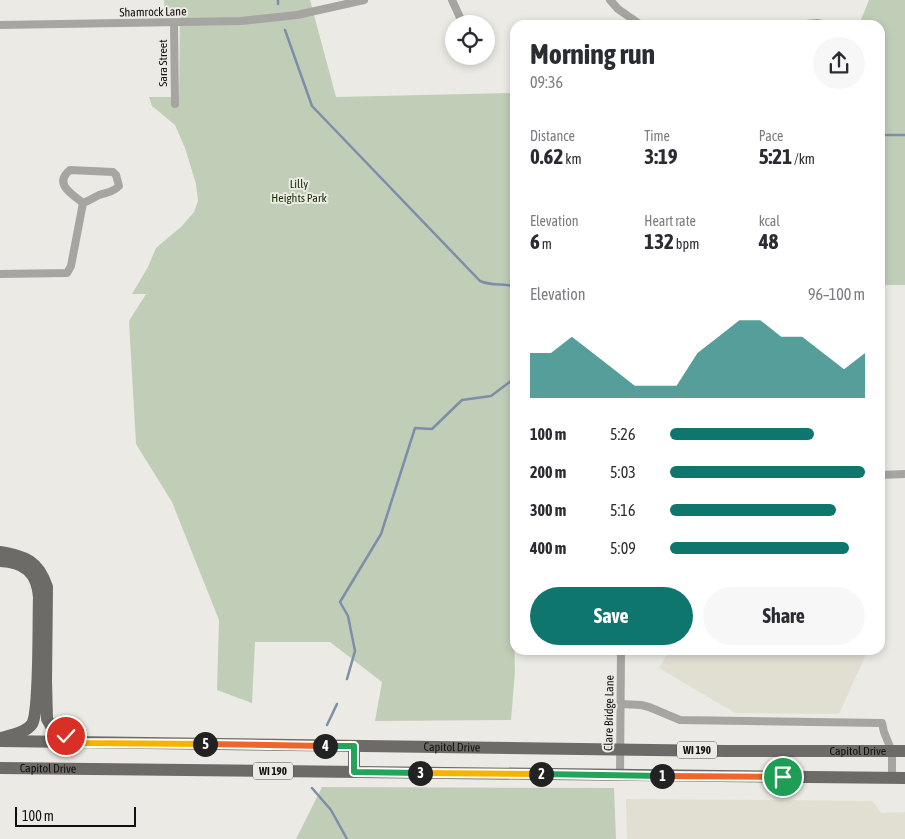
<!DOCTYPE html>
<meta charset="utf-8">
<style>
body{margin:0;font-family:"Asap Condensed",sans-serif;background:#f7f7f7;color:#2b2b33;height:100vh;display:flex;flex-direction:column;font-size:19px;white-space:nowrap}
*{box-sizing:border-box;margin:0}
p{font-size:16px;color:#7c7c81}
.icon{flex:none;width:28px;height:28px;fill:none;stroke:currentColor;stroke-width:2;stroke-linecap:round;stroke-linejoin:round}
.map{position:relative;flex:1;overflow:hidden}
.side{position:absolute;left:510px;top:20px;width:375px;height:635px;display:flex;flex-direction:column;background:#fff;border-radius:15px;box-shadow:0 2px 8px #0003}
.side>*{flex:none}
.buttons{position:absolute;left:445px;top:15px;display:grid;gap:10px}
.buttons a{display:grid;place-items:center;width:50px;height:50px;border-radius:50%;background:#fff;box-shadow:0 2px 8px #0003;font-size:25px}
.scale{position:absolute;left:15px;bottom:12px;width:121px;box-sizing:border-box;padding-left:5px;border:2px solid #11100e;border-top:0;font-size:14px;line-height:18px;white-space:nowrap;color:#11100e;-webkit-text-stroke:4px #ebeae4;paint-order:stroke}
.pin{position:absolute;display:grid;place-items:center;width:42px;height:42px;color:#fff;margin:-21px;border:2px solid #fff;border-radius:50%;box-shadow:0 1px 5px #0007}
.km{position:absolute;width:25px;height:25px;margin:-12px;border-radius:50%;background:#222;color:#fff;font-size:14px;line-height:25px;text-align:center}
.round{display:grid;place-items:center;flex:none;width:52px;height:52px;border-radius:26px;background:#f7f7f7}
.summary{display:flex;align-items:center;justify-content:space-between;height:85px;padding:0 20px}
h1{font-size:28px;font-weight:700;line-height:38px}
.figures{display:grid;grid-template-columns:repeat(3,1fr);gap:8px;height:85px;padding:5px 20px}
.figures div{display:grid;align-content:center}
.figures b{font-size:21px;font-weight:700}
.figures small{font-size:14px;font-weight:400}
.figures p{font-size:14px}
.chart{height:140px;padding:10px 20px}
.chart p{display:flex;justify-content:space-between}
.chart svg{width:100%;height:90px;margin-top:5px;fill:#0f766e;opacity:.7}
.action{display:flex;gap:10px;margin-top:auto;padding:10px 20px}
.action a{flex:1;height:58px;border-radius:30px;background:#0f766e;color:#fff;font-size:20px;font-weight:700;line-height:58px;text-align:center}
.action a+a{background:#f7f7f7;color:#2b2b33}
ul{padding:0 20px;list-style:none;font-size:16px}
li{display:grid;grid-template-columns:80px 60px 1fr;align-items:center;height:38px}
li i{height:12px;border-radius:6px;background:#0f766e}
.map>svg:first-child{display:block}
.built{fill:#e1dfd2}
.green{fill:#c0ceb8}
.lines{fill:none;stroke-linecap:round;stroke-linejoin:round}
.stream{stroke:#7c8ea8;stroke-width:2.5}
.minor{stroke:#a6a5a2;stroke-width:8}
.primary{stroke:#6d6b67;stroke-width:12}
.split-1-casing{stroke:#fff;stroke-width:10}
.split-2-casing{stroke:#fff;stroke-width:10}
.split-3-casing{stroke:#fff;stroke-width:10}
.split-4-casing{stroke:#fff;stroke-width:10}
.split-5-casing{stroke:#fff;stroke-width:10}
.split-6-casing{stroke:#fff;stroke-width:10}
.split-1{stroke:#f0652b;stroke-width:6}
.split-2{stroke:#22a559;stroke-width:6}
.split-3{stroke:#f5b400;stroke-width:6}
.split-4{stroke:#22a559;stroke-width:6}
.split-5{stroke:#f0652b;stroke-width:6}
.split-6{stroke:#f5b400;stroke-width:6}
.labels{text-anchor:middle;stroke-width:4;stroke-linejoin:round;paint-order:stroke}
.shield{fill:#ebeae4;stroke:#52514e;stroke-width:1}
.shield-label{font-size:11px;font-weight:bold;fill:#11100e}
.street-label{font-size:12px;fill:#11100e;stroke:#ebeae4}
.park-label{font-size:12px;fill:#193104;stroke:#ebeae4}
</style>
<div class="map">
<svg width="905" height="839" viewBox="0 0 905 839">
<rect width="100%" height="100%" fill="#ebeae4"/>
<g class="built">
<path d="M670,650H868L839,714L735,713L659,668Z"/>
<path d="M626,799L872,801L881,813L905,812V839H627Z"/>
</g>
<g class="green">
<path d="M164,0H310L336,97L515,93V540L512,546L515,671L511,720L375,721L382,682L330,642H255L252,703L217,690L219,620L172,502L136,444L129,321L146,294H132L148,267L156,248L182,226L194,212L198,201L196,184L185,148L175,125L152,106L149,97H179L180,17L165,16Z"/>
<path d="M869,0H905V285H880V25H861L860,22Z"/>
<path d="M322,787L614,788L616,839H296Z"/>
</g>
<g class="lines">
<g class="stream">
<path d="M278,0V4"/>
<path d="M285,30L312,106L480,281C493,287 504,282 515,287"/>
<path d="M880,135H905"/>
<path d="M347,679L355,651L348,616L340,602L381,534L415,428L432,429L462,400L491,396L515,378"/>
<path d="M327,725L337,704"/>
<path d="M312,788L331,810L347,839"/>
</g>
<g class="minor">
<path d="M452,0L463,24"/>
<path d="M610,0L618,9L641,25"/>
<path d="M174,23L175,104"/>
<path d="M0,25L241,21L297,15L364,0"/>
<path d="M794,25L817,23L829,25"/>
<path d="M70,170L113,172L116,175L119,186C112,193 107,192 99,195C93,198 89,201 83,203C72,194 53,184 70,170Z"/>
<path d="M0,274L67,273L71,266L83,203"/>
<path d="M880,475L905,474"/>
<path d="M621,704L641,705L649,707L680,720L882,723L884,732L892,752V778"/>
<path d="M620,775L621,650"/>
</g>
<g class="primary">
<path d="M0,552C26,557 38,560 47,587L46,681L47,719L51,726L57,732L76,740"/>
<path d="M0,561C24,562 37,572 39,597C38,618 40,711 32,724C26,733 11,735 1,738"/>
<path id="s1" d="M0,741L724,751H905"/>
<path d="M354,746V772"/>
<path id="s2" d="M0,768L905,778"/>
</g>
</g>
<g class="lines">
<defs>
<path id="split-1" d="M662,776L783,777"/>
<path id="split-2" d="M541,774L662,776"/>
<path id="split-3" d="M420,773L541,774"/>
<path id="split-4" d="M325,746H354V772L420,773"/>
<path id="split-5" d="M205,744L325,746"/>
<path id="split-6" d="M66,736L83,743L205,744"/>
</defs>
<use href="#split-1" class="split-1-casing"/>
<use href="#split-2" class="split-2-casing"/>
<use href="#split-3" class="split-3-casing"/>
<use href="#split-4" class="split-4-casing"/>
<use href="#split-5" class="split-5-casing"/>
<use href="#split-6" class="split-6-casing"/>
<use href="#split-1" class="split-1"/>
<use href="#split-2" class="split-2"/>
<use href="#split-3" class="split-3"/>
<use href="#split-4" class="split-4"/>
<use href="#split-5" class="split-5"/>
<use href="#split-6" class="split-6"/>
</g>
<g class="labels">
<g class="shield">
<rect x="677" y="741.5" width="40" height="17" rx="4"/>
<rect x="253" y="762.5" width="40" height="17" rx="4"/>
</g>
<g class="shield-label">
<text x="697" y="754">WI 190</text>
<text x="273" y="775">WI 190</text>
</g>
<g class="street-label">
<text transform="translate(153 12) rotate(-1)" y="4">Shamrock Lane</text>
<text transform="translate(163 63) rotate(-90)" y="4">Sara Street</text>
<text transform="translate(609 713) rotate(-89)" y="4">Clare Bridge Lane</text>
<text dy="4" stroke="none"><textPath href="#s1" startOffset="452">Capitol Drive</textPath></text>
<text dy="4" stroke="none"><textPath href="#s1" startOffset="858">Capitol Drive</textPath></text>
<text dy="4" stroke="none"><textPath href="#s2" startOffset="48">Capitol Drive</textPath></text>
</g>
<g class="park-label">
<text x="299" y="188">Lilly<tspan x="299" dy="14">Heights Park</tspan></text>
</g>
</g>
</svg>
<div class="buttons">
<a><svg class="icon" aria-label="locate" viewBox="0 0 24 24"><circle cx="12" cy="12" r="6"/><path d="M12 2v4M12 18v4M2 12h4M18 12h4"/></svg></a>
</div>
<div class="scale">100 m</div>
<div class="pin" style="left:783px;top:777px;background:#1e9e55"><svg class="icon" aria-label="arrive" viewBox="0 0 24 24"><path d="M6 21V4h12l-3 4 3 4H6"/></svg></div>
<div class="pin" style="left:66px;top:736px;background:#d93025"><svg class="icon" aria-label="check" viewBox="0 0 24 24"><path d="M5 12l5 5 9-10"/></svg></div>
<b class="km" style="left:662px;top:776px">1</b>
<b class="km" style="left:541px;top:774px">2</b>
<b class="km" style="left:420px;top:773px">3</b>
<b class="km" style="left:325px;top:746px">4</b>
<b class="km" style="left:205px;top:744px">5</b>
<section class="side">
<div class="summary"><div><h1>Morning run</h1><p>09:36</p></div><a class="round"><svg class="icon" aria-label="share" viewBox="0 0 24 24"><path d="M12 15V3M7 8l5-5 5 5M5 13v7h14v-7"/></svg></a></div>
<div class="figures">
<div><p>Distance</p><b>0.62<small> km</small></b></div>
<div><p>Time</p><b>3:19</b></div>
<div><p>Pace</p><b>5:21<small> /km</small></b></div>
</div>
<div class="figures">
<div><p>Elevation</p><b>6<small> m</small></b></div>
<div><p>Heart rate</p><b>132<small> bpm</small></b></div>
<div><p>kcal</p><b>48</b></div>
</div>
<div class="chart"><p><span>Elevation</span>96–100 m</p>
<svg viewBox="0 0 160 44" preserveAspectRatio="none"><path d="M0 44V22L10 22L20 14L30 22L40 30L50 38L60 38L70 38L80 22L90 14L100 6L110 6L120 14L130 14L140 22L150 30L160 22V44z"/></svg>
</div>
<ul>
<li><b>100 m</b>5:26<i style="width:74%"></i></li>
<li><b>200 m</b>5:03<i style="width:100%"></i></li>
<li><b>300 m</b>5:16<i style="width:85%"></i></li>
<li><b>400 m</b>5:09<i style="width:92%"></i></li>
</ul>
<div class="action"><a>Save</a><a>Share</a></div>
</section>
</div>
